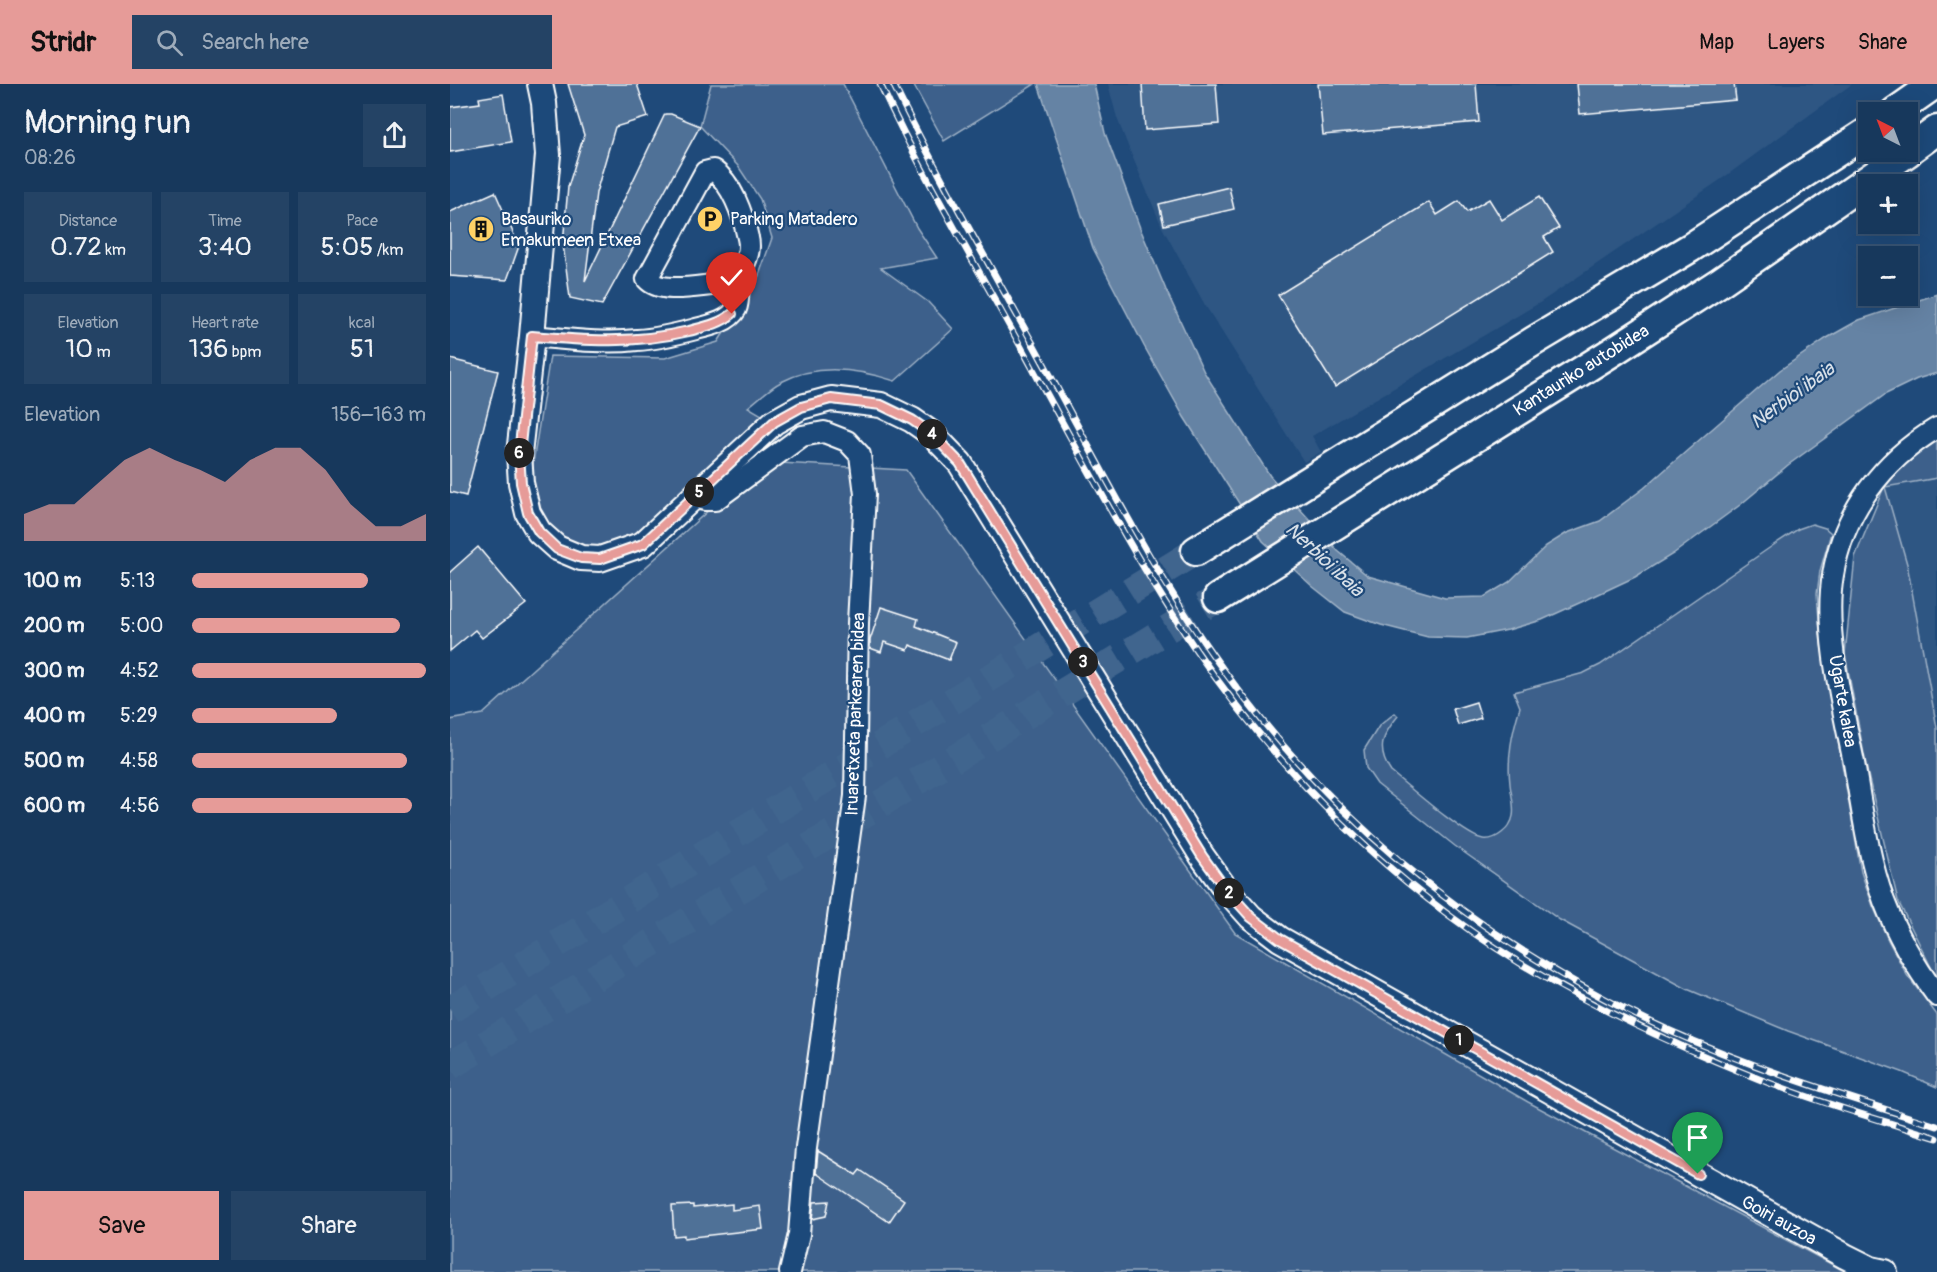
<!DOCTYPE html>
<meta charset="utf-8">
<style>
body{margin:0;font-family:Pangolin,sans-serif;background:#244365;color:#f1f3f6;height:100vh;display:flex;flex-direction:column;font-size:22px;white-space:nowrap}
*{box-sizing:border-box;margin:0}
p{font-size:20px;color:#9eacbb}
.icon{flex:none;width:33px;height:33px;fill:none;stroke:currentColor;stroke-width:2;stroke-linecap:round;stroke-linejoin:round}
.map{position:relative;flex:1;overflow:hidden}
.panel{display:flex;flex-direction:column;background:#17385c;width:450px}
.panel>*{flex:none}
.needle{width:39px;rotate:318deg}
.tools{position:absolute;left:1408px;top:18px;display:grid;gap:12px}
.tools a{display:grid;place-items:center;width:60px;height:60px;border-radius:0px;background:#17385c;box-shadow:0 6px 24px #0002,0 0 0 2px #365272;font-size:30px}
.pin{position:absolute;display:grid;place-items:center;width:51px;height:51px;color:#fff;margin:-62px -26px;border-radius:50% 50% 50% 0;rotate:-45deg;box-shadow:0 0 6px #0007}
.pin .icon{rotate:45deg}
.km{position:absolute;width:30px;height:30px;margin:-15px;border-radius:50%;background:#222;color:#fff;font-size:16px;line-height:30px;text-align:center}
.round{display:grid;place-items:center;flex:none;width:63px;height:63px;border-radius:0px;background:#244365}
.head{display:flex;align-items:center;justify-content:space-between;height:102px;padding:0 24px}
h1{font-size:33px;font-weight:600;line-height:45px}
.figures{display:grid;grid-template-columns:repeat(3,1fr);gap:9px;height:102px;padding:6px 24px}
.figures div{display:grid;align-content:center;border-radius:0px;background:#244365;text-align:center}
.figures b{font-size:26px;font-weight:600}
.figures small{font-size:16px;font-weight:400}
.figures p{font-size:16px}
.chart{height:168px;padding:12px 24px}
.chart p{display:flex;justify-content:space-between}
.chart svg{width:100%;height:108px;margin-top:6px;fill:#e69b98;opacity:.7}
.action{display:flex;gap:12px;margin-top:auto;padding:12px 24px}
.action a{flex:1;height:69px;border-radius:0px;background:#e69b98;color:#111;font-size:24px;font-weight:600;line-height:69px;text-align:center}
.action a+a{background:#244365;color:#f1f3f6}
ul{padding:0 24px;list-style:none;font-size:20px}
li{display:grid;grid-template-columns:96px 72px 1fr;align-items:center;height:45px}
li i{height:15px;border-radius:8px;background:#e69b98}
header{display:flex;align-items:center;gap:36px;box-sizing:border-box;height:84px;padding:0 30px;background:#e69b98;color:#111}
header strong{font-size:28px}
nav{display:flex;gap:33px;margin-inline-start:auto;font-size:21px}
.search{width:420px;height:54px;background:#244365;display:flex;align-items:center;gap:15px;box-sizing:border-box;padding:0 21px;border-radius:0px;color:#9eacbb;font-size:22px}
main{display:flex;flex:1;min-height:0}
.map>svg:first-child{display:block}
.built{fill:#2e5683}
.green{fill:#3c618b;stroke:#9eb0c5;stroke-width:1.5}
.water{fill:#6583a4;stroke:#a3b5c8;stroke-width:1.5}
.building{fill:#507197;stroke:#fff;stroke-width:1.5}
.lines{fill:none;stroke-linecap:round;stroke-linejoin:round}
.highway-tunnel{stroke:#41658e;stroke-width:28;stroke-dasharray:28 14;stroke-linecap:butt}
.minor-casing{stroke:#fff;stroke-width:24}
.major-casing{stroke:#fff;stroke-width:28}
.highway-casing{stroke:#fff;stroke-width:33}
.minor{stroke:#1f4a7a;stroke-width:20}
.major{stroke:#1f4a7a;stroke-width:24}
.highway{stroke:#1f4a7a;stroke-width:28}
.rail-casing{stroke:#fff;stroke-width:7}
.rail{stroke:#1f4a7a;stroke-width:4.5;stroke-dasharray:14;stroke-linecap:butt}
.route-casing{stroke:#fff;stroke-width:12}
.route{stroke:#e69b98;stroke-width:8}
.labels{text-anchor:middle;stroke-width:4.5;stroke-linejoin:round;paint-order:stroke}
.poi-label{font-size:18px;fill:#fff;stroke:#1f4a7a;text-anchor:start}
.street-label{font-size:18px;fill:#fff;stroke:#1f4a7a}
.water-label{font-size:20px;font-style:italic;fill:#d8e0e8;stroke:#1f4a7a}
</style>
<header>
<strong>Stridr</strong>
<div class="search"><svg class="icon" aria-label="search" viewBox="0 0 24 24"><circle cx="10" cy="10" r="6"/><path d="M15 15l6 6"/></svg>Search here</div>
<nav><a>Map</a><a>Layers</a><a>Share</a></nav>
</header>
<main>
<section class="panel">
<div class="head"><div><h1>Morning run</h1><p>08:26</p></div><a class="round"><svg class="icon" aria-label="share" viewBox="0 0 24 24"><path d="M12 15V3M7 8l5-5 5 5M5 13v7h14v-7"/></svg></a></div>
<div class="figures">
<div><p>Distance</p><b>0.72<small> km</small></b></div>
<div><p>Time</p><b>3:40</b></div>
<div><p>Pace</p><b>5:05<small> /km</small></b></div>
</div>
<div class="figures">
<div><p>Elevation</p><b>10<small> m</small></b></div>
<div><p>Heart rate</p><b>136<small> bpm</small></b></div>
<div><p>kcal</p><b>51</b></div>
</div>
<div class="chart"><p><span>Elevation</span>156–163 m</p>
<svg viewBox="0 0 160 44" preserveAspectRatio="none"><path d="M0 44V33L10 29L20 29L30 20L40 11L50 6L60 11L70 15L80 20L90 11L100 6L110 6L120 15L130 29L140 38L150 38L160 33V44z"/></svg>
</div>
<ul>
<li><b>100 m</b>5:13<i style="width:75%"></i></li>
<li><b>200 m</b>5:00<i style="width:89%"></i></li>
<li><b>300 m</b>4:52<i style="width:100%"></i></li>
<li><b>400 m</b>5:29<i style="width:62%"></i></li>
<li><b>500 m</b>4:58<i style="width:92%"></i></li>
<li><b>600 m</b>4:56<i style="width:94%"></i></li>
</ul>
<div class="action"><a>Save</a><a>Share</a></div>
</section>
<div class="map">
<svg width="1487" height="1188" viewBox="0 0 1487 1188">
<rect width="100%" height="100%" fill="#1f4a7a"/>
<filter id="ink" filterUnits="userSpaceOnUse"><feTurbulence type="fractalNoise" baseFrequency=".0167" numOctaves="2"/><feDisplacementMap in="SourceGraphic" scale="12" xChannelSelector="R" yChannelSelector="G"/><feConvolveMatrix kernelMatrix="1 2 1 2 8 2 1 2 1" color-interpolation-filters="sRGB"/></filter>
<g filter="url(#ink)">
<g class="built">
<path d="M658,0H1402L1273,94L1091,218L862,352L871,368L854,378L755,221L712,143L680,67L667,34Z"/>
<path d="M1487,394V895L1448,817L1418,691L1395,570L1405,473L1434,403Z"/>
</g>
<g class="green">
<path d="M261,0H393L467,144L487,174L431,184L478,218L503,245L445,297C409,285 366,279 331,298C319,304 309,315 298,323L324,338L198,453L159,467H125L105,454L88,429L80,398L100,272L215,274L268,258L307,197L322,154L310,115L288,82L250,42Z"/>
<path d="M463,0H585L494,57Z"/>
<path d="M1487,357V394L1435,403L1457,480L1487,644V895L1448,817L1418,691L1395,570L1405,473L1434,403L1442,391L1460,375Z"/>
<path d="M312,378L456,386L785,849L1078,1018L1396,1188H0V636L33,630Z"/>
<path d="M1362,440L1375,444L1381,449L1370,487L1367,510L1371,560L1411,788L1423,822L1438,856L1457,891L1487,931V1003L1452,988L1338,947L1237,905L1110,836L1005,762L927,700L916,684L914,666L929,642L945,629L948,632C932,651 926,666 941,688C957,701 1016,753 1033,755C1046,757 1061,744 1063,732C1065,722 1061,710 1060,700C1057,673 1062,649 1070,623L1064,608L1134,589L1150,581L1328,458L1348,445Z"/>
</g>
<path class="water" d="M588,0H644L655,49L690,144L716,206L754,288L820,392L888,467L918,492L995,514L1034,513L1059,498L1096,462L1117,449L1150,437L1194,404L1330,286L1377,254L1409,236L1487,210V289L1467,295L1436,310L1338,381L1290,421L1223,470L1185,493L1138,515L1092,536L1058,546L1017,554L978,553L931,541L895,528L862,502L813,457L734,333L694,262L643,164Z"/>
<g class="building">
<path d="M118,0H187L198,33L165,43L146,109L135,197L215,30H221L250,42L152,221L120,214L113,160L118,103L134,51Z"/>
<path d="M692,0H766L769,40L695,46Z"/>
<path d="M868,0H1026L1029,38L873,51Z"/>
<path d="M1127,0H1284L1286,16L1130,30Z"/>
<path d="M53,10L61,58L0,68V23L30,19L29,14Z"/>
<path d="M779,103L784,125L714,141L709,120Z"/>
<path d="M45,108L69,162L57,196L0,192V128Z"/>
<path d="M1089,113L1109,144L1094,153L1103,168L885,303L828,211L979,118L987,131L1009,117L1017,128L1039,115L1052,136Z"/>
<path d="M0,275L48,287L16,412L0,408Z"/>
<path d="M28,463L76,520L32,554L25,546L0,567V488Z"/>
<path d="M431,523L468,535L466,542L506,558L499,576L460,561L458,566L434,558L431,568L420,564V556Z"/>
<path d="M1026,618L1031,634L1008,641L1003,625Z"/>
<path d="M368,1067L406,1091L410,1086L454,1116L439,1138L366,1089Z"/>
<path d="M379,1117L376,1132L362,1135L364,1118Z"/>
<path d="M282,1120V1126L310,1122L313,1145L234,1154V1151L224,1152L222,1122L243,1121V1124Z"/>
</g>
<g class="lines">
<g class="highway-tunnel">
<path d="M0,926L746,467"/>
<path d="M0,982L768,514"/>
</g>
<defs>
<g id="minor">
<path d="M82,252C117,255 153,260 187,256C207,255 227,250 246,245C259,242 279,238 286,225C290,216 287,203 290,193C293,179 302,170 298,154C293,131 282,99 263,86L255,88L197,195C212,212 254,200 275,200L280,202L288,212"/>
<path d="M1487,344C1433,376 1393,428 1383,491C1373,545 1393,625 1404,679C1412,725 1418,773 1434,817C1447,851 1465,882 1487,912"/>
<path d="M247,409L254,416H265L352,352L374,348L397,357L410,371L415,410L408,539L405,712L356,1064L349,1150L340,1188"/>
</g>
<path id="major" d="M90,0L94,19L98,71L82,252L69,370L71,399L78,429L89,448L107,464L131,474L150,475L193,460L324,338L351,323L381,315L431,321L462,336L482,350L510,379L752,772L775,804L801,833L830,855L1395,1172L1421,1185L1435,1188"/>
<g id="highway">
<path d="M1445,28L1485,0"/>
<path d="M1458,67L1487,46"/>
<path d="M746,467L1084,257L1240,164L1419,47"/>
<path d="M768,514L1165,266L1270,198L1458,68"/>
</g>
</defs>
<use href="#minor" class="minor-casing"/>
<use href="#major" class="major-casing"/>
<use href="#highway" class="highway-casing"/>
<use href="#minor" class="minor"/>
<use href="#major" class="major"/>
<use href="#highway" class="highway"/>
<defs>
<g id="rail">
<path d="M430,0C477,102 536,197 589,296C639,387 688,480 746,566C831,690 942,801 1070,879C1146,925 1227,962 1309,995C1367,1018 1428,1035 1487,1054"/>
<path d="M443,0C486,88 535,173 582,258C649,379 711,508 796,616C873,716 969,802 1076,869C1121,897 1169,924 1218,946C1305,985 1397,1013 1487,1042"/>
</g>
</defs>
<use href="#rail" class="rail-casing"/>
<use href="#rail" class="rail"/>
</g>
</g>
<g class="lines" filter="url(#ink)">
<defs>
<path id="route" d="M282,230C270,240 254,243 239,247C184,260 137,257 82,252L69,370L71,399L78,429L89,448L107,465L131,474L150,475L193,460L324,338L351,323L381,315L431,321L462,336L482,350L510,379L752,772L775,804L801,833L830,855L1248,1090"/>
</defs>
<use href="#route" class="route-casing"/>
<use href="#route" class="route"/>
</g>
<defs>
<symbol id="parking-disc" viewBox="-11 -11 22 22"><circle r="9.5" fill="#ffd166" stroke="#1f4a7a"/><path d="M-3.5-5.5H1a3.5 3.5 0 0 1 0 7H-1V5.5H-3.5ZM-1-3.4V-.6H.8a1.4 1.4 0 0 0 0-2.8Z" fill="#111"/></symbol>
<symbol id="building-disc" viewBox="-11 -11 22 22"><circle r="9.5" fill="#ffd166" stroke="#1f4a7a"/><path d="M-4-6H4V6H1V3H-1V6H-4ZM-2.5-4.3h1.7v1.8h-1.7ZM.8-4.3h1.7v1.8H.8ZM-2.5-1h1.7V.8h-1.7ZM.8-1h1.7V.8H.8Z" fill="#111"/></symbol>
</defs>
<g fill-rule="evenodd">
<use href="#parking-disc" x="245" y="120" width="30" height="30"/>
<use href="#building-disc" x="16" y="130" width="30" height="30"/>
</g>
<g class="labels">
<g class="poi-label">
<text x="51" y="141">Basauriko<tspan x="51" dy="21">Emakumeen Etxea</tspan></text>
<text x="280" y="141">Parking Matadero</text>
</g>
<g class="street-label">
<text transform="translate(1131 286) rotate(-32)" y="6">Kantauriko autobidea</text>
<text transform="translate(1393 617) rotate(80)" y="6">Ugarte kalea</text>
<text transform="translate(405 630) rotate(-88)" y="6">Iruaretxeta parkearen bidea</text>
<text transform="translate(1329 1136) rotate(29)" y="6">Goiri auzoa</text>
</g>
<g class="water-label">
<text transform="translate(1342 311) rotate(-36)" y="7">Nerbioi ibaia</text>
<text transform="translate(875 475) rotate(43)" y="7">Nerbioi ibaia</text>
</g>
</g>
</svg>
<div class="tools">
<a><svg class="needle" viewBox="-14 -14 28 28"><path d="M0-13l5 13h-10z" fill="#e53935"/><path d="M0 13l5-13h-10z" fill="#9eacbb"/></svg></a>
<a>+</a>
<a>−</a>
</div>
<div class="pin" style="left:1248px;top:1090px;background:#1e9e55"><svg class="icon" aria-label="arrive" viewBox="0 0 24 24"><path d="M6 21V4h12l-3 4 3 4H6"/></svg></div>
<div class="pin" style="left:282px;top:230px;background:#d93025"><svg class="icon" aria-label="check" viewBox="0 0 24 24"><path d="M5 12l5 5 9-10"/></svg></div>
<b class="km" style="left:1009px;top:956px">1</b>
<b class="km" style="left:779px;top:809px">2</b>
<b class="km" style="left:633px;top:578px">3</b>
<b class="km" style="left:482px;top:350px">4</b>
<b class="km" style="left:249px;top:408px">5</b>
<b class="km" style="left:69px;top:369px">6</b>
</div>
</main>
